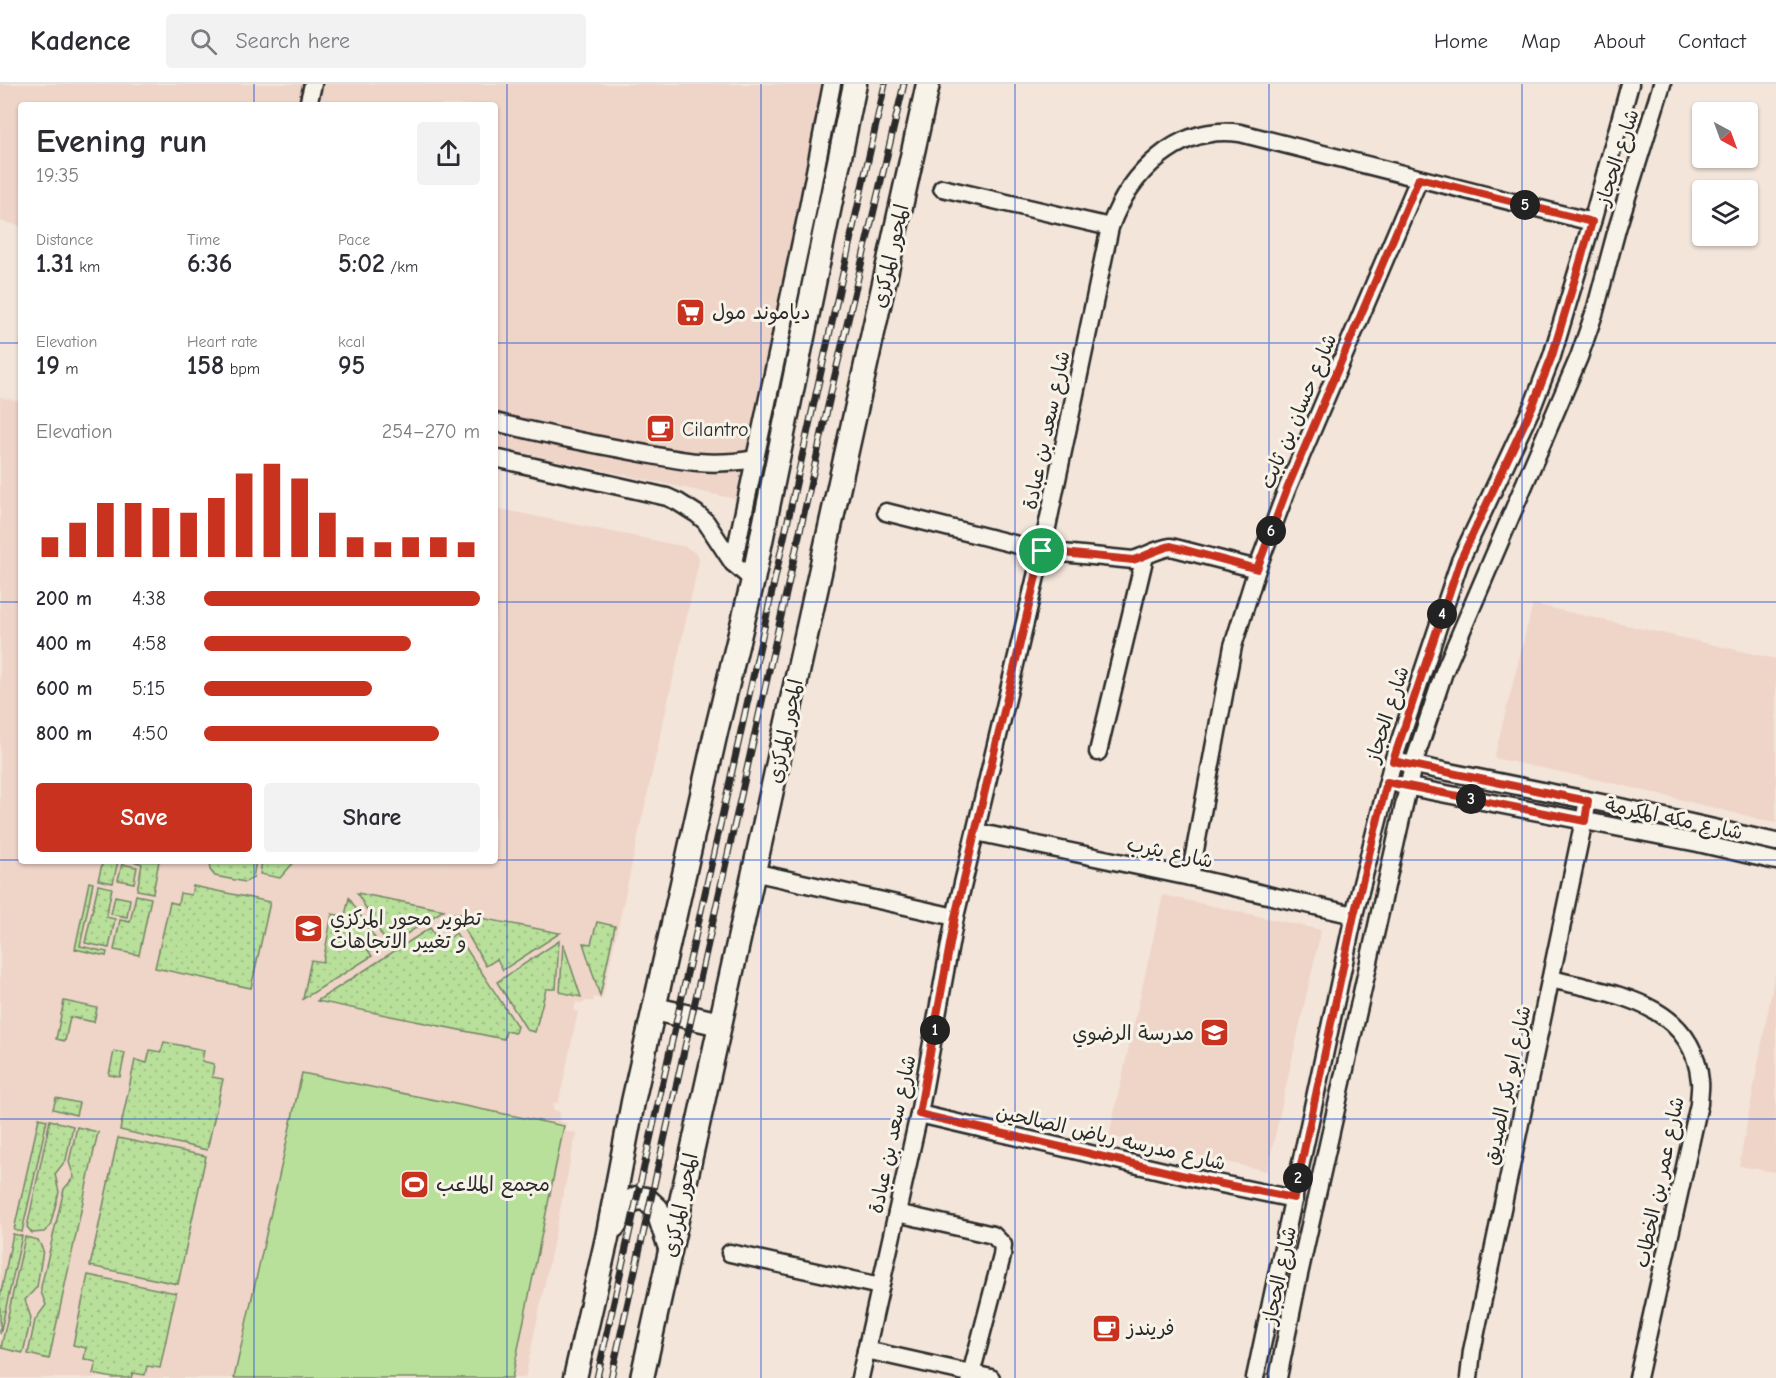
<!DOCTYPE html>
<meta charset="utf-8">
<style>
body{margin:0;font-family:"Comic Neue","Playpen Sans Arabic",sans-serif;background:#f2f2f3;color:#2b2b33;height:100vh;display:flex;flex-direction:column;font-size:22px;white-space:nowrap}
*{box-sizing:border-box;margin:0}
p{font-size:20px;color:#7c7c81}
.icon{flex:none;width:33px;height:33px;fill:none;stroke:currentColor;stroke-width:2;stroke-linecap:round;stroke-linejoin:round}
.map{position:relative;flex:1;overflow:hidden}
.sheet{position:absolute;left:18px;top:18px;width:480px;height:762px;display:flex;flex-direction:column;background:#fff;border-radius:6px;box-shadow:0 2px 4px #0004}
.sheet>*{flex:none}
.needle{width:39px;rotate:139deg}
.fabs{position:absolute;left:1692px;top:18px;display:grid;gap:12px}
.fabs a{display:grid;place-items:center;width:66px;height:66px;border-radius:6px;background:#fff;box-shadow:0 2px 4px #0004;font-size:30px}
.pin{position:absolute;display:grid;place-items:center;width:51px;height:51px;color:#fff;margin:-26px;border:3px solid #fff;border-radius:50%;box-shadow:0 2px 6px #0007}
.km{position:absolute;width:30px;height:30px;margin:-15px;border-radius:50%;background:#222;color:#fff;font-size:16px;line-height:30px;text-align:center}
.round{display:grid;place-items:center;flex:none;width:63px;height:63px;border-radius:6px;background:#f2f2f3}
.headline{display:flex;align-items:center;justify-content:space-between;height:102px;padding:0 18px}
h1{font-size:33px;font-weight:700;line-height:45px}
.figures{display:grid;grid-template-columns:repeat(3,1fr);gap:9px;height:102px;padding:6px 18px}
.figures div{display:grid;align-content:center}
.figures b{font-size:26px;font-weight:700}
.figures small{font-size:16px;font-weight:400}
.figures p{font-size:16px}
.chart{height:168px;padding:12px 18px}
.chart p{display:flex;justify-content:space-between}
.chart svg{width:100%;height:108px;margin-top:6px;stroke:#c8321e;stroke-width:6}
.button{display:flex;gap:12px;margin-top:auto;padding:12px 18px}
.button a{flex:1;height:69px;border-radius:6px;background:#c8321e;color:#fff;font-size:24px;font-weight:700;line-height:69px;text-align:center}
.button a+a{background:#f2f2f3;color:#2b2b33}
ul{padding:0 18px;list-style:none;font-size:20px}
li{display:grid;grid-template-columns:96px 72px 1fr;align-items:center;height:45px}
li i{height:15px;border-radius:8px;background:#c8321e}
header{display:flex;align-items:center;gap:36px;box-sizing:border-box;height:84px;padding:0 30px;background:#fff;border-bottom:2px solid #e1e1e2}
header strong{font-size:28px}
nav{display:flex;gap:33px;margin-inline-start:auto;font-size:21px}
.search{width:420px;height:54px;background:#f2f2f3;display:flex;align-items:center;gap:15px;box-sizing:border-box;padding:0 21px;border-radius:6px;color:#7c7c81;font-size:22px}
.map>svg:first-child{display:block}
.built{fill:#efd4c8}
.grass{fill:url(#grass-dots);stroke:#728663;stroke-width:1.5}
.pitch{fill:#b9e09b;stroke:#728663;stroke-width:1.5}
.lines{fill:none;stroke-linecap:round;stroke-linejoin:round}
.minor-casing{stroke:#2b2b2b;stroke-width:21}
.major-casing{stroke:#2b2b2b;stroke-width:27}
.minor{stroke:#f7f3e8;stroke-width:16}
.major{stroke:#f7f3e8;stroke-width:22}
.rail-casing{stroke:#2b2b2b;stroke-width:7}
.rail{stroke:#f7f3e8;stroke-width:4.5;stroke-dasharray:14;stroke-linecap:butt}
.route-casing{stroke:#fff;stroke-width:12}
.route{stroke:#c8321e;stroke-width:8}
.grid{fill:none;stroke:#1d4ed8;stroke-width:1.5;stroke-opacity:0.55}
.labels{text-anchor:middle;stroke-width:6;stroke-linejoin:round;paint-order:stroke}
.street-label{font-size:20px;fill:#2b2b2b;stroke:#f7f3e8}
.poi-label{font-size:20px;fill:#2b2b2b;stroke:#f7f3e8;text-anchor:start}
</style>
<header>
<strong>Kadence</strong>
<div class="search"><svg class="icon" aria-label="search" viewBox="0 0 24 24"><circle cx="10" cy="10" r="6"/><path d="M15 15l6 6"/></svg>Search here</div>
<nav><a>Home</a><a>Map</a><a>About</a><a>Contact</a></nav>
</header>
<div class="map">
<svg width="1776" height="1294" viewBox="0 0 1776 1294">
<defs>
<pattern id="grass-dots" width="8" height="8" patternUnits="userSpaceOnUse" patternTransform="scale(1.5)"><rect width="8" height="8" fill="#b9e09b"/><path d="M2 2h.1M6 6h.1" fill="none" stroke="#9fc086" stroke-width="1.8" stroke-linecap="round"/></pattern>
</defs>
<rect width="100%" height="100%" fill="#f3e5d9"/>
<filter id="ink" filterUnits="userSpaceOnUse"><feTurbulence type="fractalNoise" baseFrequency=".0167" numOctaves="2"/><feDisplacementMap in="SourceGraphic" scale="12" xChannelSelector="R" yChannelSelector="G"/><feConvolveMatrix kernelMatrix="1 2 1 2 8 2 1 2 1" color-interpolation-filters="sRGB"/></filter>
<g filter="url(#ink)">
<g class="built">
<path d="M0,0H830L745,417L495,363V21H21V142L0,137Z"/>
<path d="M0,313L21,318V777H495V424L686,463L698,471L699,477L602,915L594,913L593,917H585L584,919L576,918L574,927L578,928L560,1012L558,1019L554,1018L553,1026L560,1028L559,1037L566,1039L565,1047L576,1049L525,1294H0Z"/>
<path d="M1533,520L1776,575V739L1617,700L1494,674Z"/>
<path d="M1163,811L1321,846L1267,1087L1109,1052Z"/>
<path d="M1775,890H1776V1088L1739,1082Z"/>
</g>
<g class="grass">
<path d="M103,777H118L113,799L98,796Z"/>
<path d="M133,777H159L153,809L137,806L142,780Z"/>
<path d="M211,777H256L253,794L245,798L215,792L210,786Z"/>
<path d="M262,777H295L280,794L260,790Z"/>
<path d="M122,780L137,783L134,799L118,796Z"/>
<path d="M89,798L93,799L80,862L107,868L106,872L75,865Z"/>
<path d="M98,801L112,804L106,833L115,835L109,864L85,859Z"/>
<path d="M193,802L270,818L251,904L155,884L170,818L178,820L180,809L191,811Z"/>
<path d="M357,809L444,826L388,862Z"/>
<path d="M136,811L151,814L139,871L114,866L120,836L130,838Z"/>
<path d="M115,812L130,815L127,833L111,830Z"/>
<path d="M349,814L375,854L365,862L372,872L303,915L311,876L323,878L332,830L345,832Z"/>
<path d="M455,829L559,849H560L503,886L497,875L486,882Z"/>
<path d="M597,838L615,842L600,912L583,859L591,860Z"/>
<path d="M430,844L441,861L456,849L517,942L515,949L506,947L504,955L317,917Z"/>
<path d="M559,857L556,905H546L535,948L527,946L497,898Z"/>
<path d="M563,859L581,913L560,908Z"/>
<path d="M64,917L97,924L94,938L70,933L65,957L56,955Z"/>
<path d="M164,958L204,966L202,977L214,980L212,993L223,995L207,1066L120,1046L135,976L147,979L150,966L161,968Z"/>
<path d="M114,967L125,969L120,993L109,991Z"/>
<path d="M56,1014L79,1019L76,1031L53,1025Z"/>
<path d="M39,1034L47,1036L22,1148L14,1146Z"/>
<path d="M50,1036L73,1042L66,1076L55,1090L59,1108L50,1142L44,1148L32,1149L27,1143Z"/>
<path d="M77,1043L98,1048L49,1275L28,1270L35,1236L46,1221L41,1208V1203L64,1105L74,1093L69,1078Z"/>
<path d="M118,1054L206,1072L178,1200L90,1182Z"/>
<path d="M13,1150L22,1152L0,1250V1213Z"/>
<path d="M25,1153L38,1156L43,1166L37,1203L25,1216L31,1234L23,1269L1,1264Z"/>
<path d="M88,1191L176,1209L160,1284L147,1282L145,1291L133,1289L131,1294H113L93,1290L96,1278L84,1275L86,1264L73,1261Z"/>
</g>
<path class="pitch" d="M302,989L564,1042L512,1294H234Z"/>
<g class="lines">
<defs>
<g id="minor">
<path d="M308,21L313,0"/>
<path d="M942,104L1110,143"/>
<path d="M495,338C539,349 582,358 626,366C674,375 705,384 755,375"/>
<path d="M495,374L667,413L678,418L697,430L706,438L733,479L753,496"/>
<path d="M886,428L1042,467L1133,476C1146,472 1157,465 1171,463L1257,485"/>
<path d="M733,479L806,134L832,0"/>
<path d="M1098,668L1145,472"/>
<path d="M1404,679L1607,720L1776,758"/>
<path d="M1400,701L1698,759L1776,777"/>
<path d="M976,748L1190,793L1354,831"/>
<path d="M753,788L955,833"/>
<path d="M1190,793L1233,562L1257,485L1287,405L1419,95"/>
<path d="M1551,895C1612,910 1693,918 1700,997C1701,1004 1699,1012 1699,1020L1638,1294"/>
<path d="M919,1030L1207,1097L1294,1115"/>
<path d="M897,1129L993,1151L1003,1161L1002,1172L970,1294"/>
<path d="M730,1169L880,1202"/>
<path d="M866,1266L991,1294"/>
<path d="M860,1294L919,1030L955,833L1042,467L1110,143C1130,89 1178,40 1240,49L1592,138"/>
<path d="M1255,1294L1354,831L1393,677L1460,477L1533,321L1552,272L1592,138L1630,0"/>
<path d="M1278,1294L1298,1195L1413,681L1444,588L1579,273L1595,227L1617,145L1662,0"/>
<path d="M1469,1294L1472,1267L1588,717"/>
</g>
<g id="major">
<path d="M655,925L720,940"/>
<path d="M614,1142L628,1119L637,1114L646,1115L657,1125L670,1164"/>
<path d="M575,1294L607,1154L633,1018L716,648L753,496L855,0"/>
<path d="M642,1294L928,0"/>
</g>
</defs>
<use href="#minor" class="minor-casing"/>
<use href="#major" class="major-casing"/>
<use href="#minor" class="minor"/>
<use href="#major" class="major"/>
<defs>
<g id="rail">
<path d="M597,1294L885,0"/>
<path d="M611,1294L834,295L904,0"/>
</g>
</defs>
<use href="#rail" class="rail-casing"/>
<use href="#rail" class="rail"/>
</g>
</g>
<g class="lines" filter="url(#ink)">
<defs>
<path id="route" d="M1419,94L1592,138L1552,272L1533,321L1460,477L1393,677L1588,717L1585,737L1387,698L1354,831L1294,1114L1207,1097L919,1030L955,833L1042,467L1133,476C1146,472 1157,465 1171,462L1257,485L1287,405Z"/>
</defs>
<use href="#route" class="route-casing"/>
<use href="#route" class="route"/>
</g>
<path class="grid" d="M254,0V21M507,0V1294M761,0V1294M1015,0V1294M1269,0V1294M1522,0V1294M0,259H21M495,259H1776M0,518H21M495,518H1776M0,776H21M495,776H1776M254,777V1294M0,1035H1776"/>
<defs>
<symbol id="supermarket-square" viewBox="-11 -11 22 22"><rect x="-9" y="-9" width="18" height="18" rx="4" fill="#c8321e" stroke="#f7f3e8"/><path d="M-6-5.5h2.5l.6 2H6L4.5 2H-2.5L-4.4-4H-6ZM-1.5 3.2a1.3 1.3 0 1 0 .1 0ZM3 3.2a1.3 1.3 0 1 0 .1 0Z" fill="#fff"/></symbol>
<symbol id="cafe-square" viewBox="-11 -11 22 22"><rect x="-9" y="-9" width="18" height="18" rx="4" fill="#c8321e" stroke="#f7f3e8"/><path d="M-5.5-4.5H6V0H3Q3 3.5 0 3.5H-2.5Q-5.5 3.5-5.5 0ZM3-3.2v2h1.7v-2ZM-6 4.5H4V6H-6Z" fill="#fff"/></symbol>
<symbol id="university-square" viewBox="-11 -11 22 22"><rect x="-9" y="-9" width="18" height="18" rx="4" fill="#c8321e" stroke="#f7f3e8"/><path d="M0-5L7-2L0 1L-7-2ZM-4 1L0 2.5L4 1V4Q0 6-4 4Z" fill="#fff"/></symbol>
<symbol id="school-square" viewBox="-11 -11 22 22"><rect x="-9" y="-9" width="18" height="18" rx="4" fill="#c8321e" stroke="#f7f3e8"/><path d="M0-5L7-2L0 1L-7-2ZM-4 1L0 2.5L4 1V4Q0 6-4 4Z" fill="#fff"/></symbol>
<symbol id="stadium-square" viewBox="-11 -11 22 22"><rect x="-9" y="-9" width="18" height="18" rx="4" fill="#c8321e" stroke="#f7f3e8"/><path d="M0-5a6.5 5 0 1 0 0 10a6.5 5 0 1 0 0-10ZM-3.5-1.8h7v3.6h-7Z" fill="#fff"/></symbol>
</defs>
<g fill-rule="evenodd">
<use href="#supermarket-square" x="674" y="212" width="33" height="33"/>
<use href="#cafe-square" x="644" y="328" width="33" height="33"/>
<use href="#university-square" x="292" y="828" width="33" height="33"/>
<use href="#school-square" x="1198" y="932" width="33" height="33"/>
<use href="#stadium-square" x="398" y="1084" width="33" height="33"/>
<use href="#cafe-square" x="1090" y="1228" width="33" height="33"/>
</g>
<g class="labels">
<g class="street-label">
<text transform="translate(1617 73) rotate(-72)" y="7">شارع الحجاز</text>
<text transform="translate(890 172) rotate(-77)" y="7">المحور المركزى</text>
<text transform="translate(1298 327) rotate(-67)" y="7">شارع حسان بن ثابت</text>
<text transform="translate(1046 346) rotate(-78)" y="7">شارع سعد بن عبادة</text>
<text transform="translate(1387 630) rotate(-72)" y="7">شارع الحجاز</text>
<text transform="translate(785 647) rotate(-78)" y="7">المحور المركزى</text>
<text transform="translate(1674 734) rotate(12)" y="7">شارع مكه المكرمة</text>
<text transform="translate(1170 768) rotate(12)" y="7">شارع يثرب</text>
<text transform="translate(1507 1001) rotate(-78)" y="7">شارع ابو بكر الصديق</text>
<text transform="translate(892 1050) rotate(-78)" y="7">شارع سعد بن عبادة</text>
<text transform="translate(1111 1053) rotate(13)" y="7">شارع مدرسه رياض الصالحين</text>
<text transform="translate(1659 1098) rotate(-78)" y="7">شارع عمر بن الخطاب</text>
<text transform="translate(680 1121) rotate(-78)" y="7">المحور المركزى</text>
<text transform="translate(1279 1191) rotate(-78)" y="7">شارع الحجاز</text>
</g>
<g class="poi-label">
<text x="712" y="235">دياموند مول</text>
<text x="682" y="352">Cilantro</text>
<text x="330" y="841">تطوير محور المركزي<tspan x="330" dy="23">و تغيير الاتجاهات</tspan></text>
<text x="1194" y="956" text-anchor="end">مدرسة الرضوي</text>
<text x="436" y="1107">مجمع الملاعب</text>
<text x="1127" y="1251">فريندز</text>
</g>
</g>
</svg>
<div class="fabs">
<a><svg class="needle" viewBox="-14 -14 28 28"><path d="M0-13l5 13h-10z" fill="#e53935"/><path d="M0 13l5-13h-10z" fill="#7c7c81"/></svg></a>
<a><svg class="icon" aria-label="layers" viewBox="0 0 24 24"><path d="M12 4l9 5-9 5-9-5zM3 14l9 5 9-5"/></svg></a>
</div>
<div class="pin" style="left:1042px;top:467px;background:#1e9e55"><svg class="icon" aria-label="arrive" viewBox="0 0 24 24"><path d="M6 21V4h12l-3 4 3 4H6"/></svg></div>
<b class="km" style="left:935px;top:946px">1</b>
<b class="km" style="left:1298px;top:1094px">2</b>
<b class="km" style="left:1471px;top:715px">3</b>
<b class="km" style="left:1442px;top:530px">4</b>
<b class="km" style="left:1525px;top:121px">5</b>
<b class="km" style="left:1271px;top:447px">6</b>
<section class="sheet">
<div class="headline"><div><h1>Evening run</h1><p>19:35</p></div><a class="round"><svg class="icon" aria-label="share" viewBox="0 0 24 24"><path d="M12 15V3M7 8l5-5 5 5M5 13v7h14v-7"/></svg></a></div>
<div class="figures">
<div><p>Distance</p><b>1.31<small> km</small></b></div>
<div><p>Time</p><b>6:36</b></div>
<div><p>Pace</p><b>5:02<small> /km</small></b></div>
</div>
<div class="figures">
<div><p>Elevation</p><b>19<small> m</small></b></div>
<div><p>Heart rate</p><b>158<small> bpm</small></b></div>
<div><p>kcal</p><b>95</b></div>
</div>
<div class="chart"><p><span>Elevation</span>254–270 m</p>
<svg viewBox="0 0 160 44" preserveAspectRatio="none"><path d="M5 44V36M15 44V30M25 44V22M35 44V22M45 44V24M55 44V26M65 44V20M75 44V10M85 44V6M95 44V12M105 44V26M115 44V36M125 44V38M135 44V36M145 44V36M155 44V38"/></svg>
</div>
<ul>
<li><b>200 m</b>4:38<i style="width:100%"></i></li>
<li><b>400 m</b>4:58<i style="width:75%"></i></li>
<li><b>600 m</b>5:15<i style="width:61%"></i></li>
<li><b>800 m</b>4:50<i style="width:85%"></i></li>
</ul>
<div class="button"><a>Save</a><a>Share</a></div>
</section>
</div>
